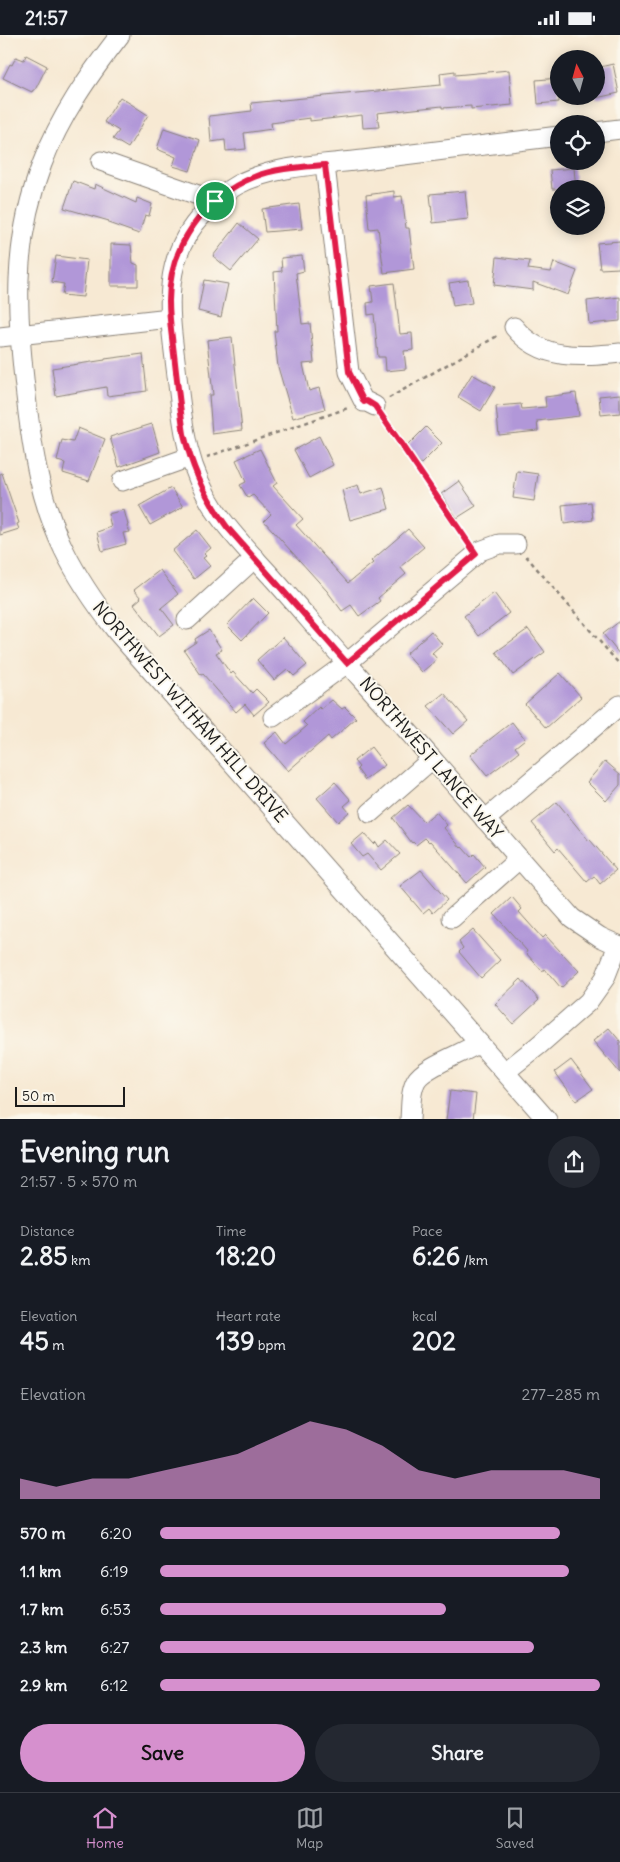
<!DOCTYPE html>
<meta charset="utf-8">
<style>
body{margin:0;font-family:Delius,sans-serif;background:#242831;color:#f1f3f6;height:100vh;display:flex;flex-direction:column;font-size:19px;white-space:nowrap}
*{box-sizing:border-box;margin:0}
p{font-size:16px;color:#9ea1a6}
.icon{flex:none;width:28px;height:28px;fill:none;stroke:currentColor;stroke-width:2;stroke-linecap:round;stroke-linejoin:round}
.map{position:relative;height:1084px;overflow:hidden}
.side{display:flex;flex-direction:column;background:#171b24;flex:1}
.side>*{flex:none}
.needle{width:32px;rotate:354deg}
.buttons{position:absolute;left:550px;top:15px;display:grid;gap:10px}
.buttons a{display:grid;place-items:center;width:55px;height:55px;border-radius:50%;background:#171b24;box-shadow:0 2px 12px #0003;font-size:25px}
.scale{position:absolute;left:15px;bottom:12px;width:110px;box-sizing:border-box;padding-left:5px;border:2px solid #1c1c1c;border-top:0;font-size:14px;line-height:18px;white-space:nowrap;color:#1c1c1c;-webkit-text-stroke:4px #fbf7ec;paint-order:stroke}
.pin{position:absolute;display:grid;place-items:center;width:42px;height:42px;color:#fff;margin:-21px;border:2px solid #fff;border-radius:50%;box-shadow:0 1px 5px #0007}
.round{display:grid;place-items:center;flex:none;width:52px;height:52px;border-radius:26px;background:#242831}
.overview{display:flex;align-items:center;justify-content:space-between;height:85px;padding:0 20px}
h1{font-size:28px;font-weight:700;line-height:38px}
.stats{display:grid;grid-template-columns:repeat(3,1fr);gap:8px;height:85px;padding:5px 20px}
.stats div{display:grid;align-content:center}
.stats b{font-size:25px;font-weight:700}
.stats small{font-size:14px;font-weight:400}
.stats p{font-size:14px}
.chart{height:140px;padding:10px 20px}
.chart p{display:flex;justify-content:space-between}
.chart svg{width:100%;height:90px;margin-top:5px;fill:#d690ce;opacity:.7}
.cta{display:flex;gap:10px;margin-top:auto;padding:10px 20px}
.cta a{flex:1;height:58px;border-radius:30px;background:#d690ce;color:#111;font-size:20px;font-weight:700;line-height:58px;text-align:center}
.cta a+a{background:#242831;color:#f1f3f6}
ul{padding:0 20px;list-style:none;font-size:16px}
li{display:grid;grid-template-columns:80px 60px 1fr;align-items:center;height:38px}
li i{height:12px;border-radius:6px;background:#d690ce}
.status{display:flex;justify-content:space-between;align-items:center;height:35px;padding:0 25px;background:#171b24;direction:ltr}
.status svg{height:14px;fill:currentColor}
.menu{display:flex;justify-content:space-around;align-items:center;height:70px;border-top:1px solid #363941;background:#171b24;font-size:14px;color:#9ea1a6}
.menu a{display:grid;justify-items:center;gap:2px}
.menu .on{color:#d690ce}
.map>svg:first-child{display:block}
.building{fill:#b197d8}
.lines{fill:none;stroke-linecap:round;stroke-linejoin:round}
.minor-casing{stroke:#8a8278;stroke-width:21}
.path{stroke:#8a8278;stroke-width:2.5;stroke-dasharray:4 4;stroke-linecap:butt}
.minor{stroke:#fff;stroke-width:19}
.route-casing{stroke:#fff;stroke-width:10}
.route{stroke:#e11d48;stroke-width:6}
.labels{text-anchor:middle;stroke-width:4;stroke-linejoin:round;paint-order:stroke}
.street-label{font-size:18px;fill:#1c1c1c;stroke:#fbf7ec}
</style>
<div class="status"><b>21:57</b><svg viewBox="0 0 49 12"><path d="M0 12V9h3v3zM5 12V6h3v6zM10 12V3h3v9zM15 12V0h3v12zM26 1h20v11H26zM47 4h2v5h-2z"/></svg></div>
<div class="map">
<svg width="620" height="1085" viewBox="0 0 620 1085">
<rect width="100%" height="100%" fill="#fbf7ec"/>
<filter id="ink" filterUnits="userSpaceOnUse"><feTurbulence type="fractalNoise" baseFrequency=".02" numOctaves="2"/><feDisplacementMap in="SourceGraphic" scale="10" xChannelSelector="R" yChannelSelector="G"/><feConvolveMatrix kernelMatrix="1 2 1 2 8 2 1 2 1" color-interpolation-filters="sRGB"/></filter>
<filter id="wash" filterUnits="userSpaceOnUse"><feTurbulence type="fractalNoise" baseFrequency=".0096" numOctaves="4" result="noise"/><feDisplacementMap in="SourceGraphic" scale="20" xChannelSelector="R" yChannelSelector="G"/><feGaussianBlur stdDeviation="1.12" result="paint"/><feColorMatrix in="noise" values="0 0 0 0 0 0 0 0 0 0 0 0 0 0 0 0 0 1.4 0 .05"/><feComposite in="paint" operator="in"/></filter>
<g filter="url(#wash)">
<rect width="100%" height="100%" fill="#f7e9d3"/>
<g id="blocks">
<g class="building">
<path d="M26,20L47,31L35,55H33L32,57L3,43L10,29L12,30L16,22L24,25Z"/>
<path d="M613,29L619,58L596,63V33Z"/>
<path d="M509,35L512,70L471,74V71L442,73V71L377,78L379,92L363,93L362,80L310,86V83L271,88L272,94L244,98L246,114L226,116L225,105L211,107L209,81L252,76L251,68L441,50L440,38L455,36V40Z"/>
<path d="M559,43V67L538,69L536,45Z"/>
<path d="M120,62L148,80L128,113L113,104L119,96L104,87Z"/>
<path d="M164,93L200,105L190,136L173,131L176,122L157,114Z"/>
<path d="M574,133L576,154H552L550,135Z"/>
<path d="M73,146L94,154L95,149L136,168L137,163L152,169L149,181L145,180L139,199L108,188L109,186L64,173Z"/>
<path d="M394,156V162L402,161L406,193H409L414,234L384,238L378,193L369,194L366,160Z"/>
<path d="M465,156L468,184L433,188L430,159Z"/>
<path d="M299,169L302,194L265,197L262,174Z"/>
<path d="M239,188L258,204L231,236L213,221Z"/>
<path d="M620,206L619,233L600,234L597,208Z"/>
<path d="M111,209L131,210L133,228L138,230V251H111Z"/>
<path d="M56,221L87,225L83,262L62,260L64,249L52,247Z"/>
<path d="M302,221L304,236L296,238L302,289L310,288L314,328L303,329L309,356L319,353L325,374L293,383L278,332L274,296H277L274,237L282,236L281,223Z"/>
<path d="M497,222L530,226L528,234L551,237L554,227L577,236L568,260L533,247V255L494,250Z"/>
<path d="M204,245L228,249L221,282L198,276Z"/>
<path d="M468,245L472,268L453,271L449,248Z"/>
<path d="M394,248L400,299L412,298L413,315L404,316L406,334L386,336L385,322H378L374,279L368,280L367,268L373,267L371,251Z"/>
<path d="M620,262V286L589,289L587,266Z"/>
<path d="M232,302L242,395L212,399L209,360H213L207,305Z"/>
<path d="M143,319L147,356L107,361L106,352L56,361L52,333L105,325V324Z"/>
<path d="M472,339L495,352L481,376L458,362Z"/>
<path d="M576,358L579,381L537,386L538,396L499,400L496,371L521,369L522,374L546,372L545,362Z"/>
<path d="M620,359V378L601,380L599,361Z"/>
<path d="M152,389L160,417L119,432L110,402Z"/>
<path d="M426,392L442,408L421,429L405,413Z"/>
<path d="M78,393L105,404L89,446L63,438L65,428L57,426L62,405L73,407Z"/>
<path d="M319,401L333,430L309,443L294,415Z"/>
<path d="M260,414L277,448L273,451L303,484L296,490L348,548L373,528L371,526L408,494L424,512L400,532L406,539L378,563L380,566L359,581L351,570L342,576L327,556L264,486L271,479L253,460L248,463L240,450L246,447L236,425Z"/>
<path d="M517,436L538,439L534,466L513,463Z"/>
<path d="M2,438L19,488L17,489L19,494L0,500V439Z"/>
<path d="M459,446L476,471L457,483L441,459Z"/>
<path d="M358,450L361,459L383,452L389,474L350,485L342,455Z"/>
<path d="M171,453L183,472L150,490L139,471Z"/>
<path d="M591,467L593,485L564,489L562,470Z"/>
<path d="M124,475L128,490L127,491L130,497L123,498L126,509L102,516L97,497L111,492L108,479Z"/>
<path d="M197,495L211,513L204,519L206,521L203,523L210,531L194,544L172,516Z"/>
<path d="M160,535L178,559L161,573L174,590L159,601L134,569L141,563L134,555Z"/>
<path d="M494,558L509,578L479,601L464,581Z"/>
<path d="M253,563L268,578L242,605L227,590Z"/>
<path d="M620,586V620L603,599Z"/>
<path d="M528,594L545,617L513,640L496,617Z"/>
<path d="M209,595L222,615L216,618L231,639L233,637L252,658L256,654L269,667L254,680L245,669L236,677L203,639L201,640L184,615L196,607L195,604Z"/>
<path d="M431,596L442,609L432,618L437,624L422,637L406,619Z"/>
<path d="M283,602L307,630L294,641L287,634L274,645L257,625Z"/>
<path d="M560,638L581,662L546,693L525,669Z"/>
<path d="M444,658L468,686L453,699L428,671Z"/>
<path d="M332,665L342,674L345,672L356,683L331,705L328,701L288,736L264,708L277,697L286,709L307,691L303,687L319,672L321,674Z"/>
<path d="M512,687L525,704L515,712L519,717L487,741L470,720Z"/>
<path d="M371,712L385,730L365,745L357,734L359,732L354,726Z"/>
<path d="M605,726L620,739V750L606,766L587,747Z"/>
<path d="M335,747L351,765L344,771L349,777L338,787L317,763Z"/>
<path d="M557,767L589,806L590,805L616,835L600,849L594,841L587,847L558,813L555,816L532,788Z"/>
<path d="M408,770L424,787L436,777L447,790L444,793L461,813L462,812L471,822L474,819L485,832L467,848L430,806L429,807L425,803L416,810L413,807L412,808L393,783Z"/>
<path d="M364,798L374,809L376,807L379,812L387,805L400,819L381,835L367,819L362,822L351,809Z"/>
<path d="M421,835L447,865L433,878L429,873L423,878L400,851Z"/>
<path d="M512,862L522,874L519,877L542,903L545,900L579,936L561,953L545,934L542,936L526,918L527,916L494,879Z"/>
<path d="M473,895L500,925L481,943L459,917L463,913L459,907Z"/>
<path d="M521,944L539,965L513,989L495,969Z"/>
<path d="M609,993L620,1006V1038L593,1006Z"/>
<path d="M571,1025L593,1054L576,1066L555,1037Z"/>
<path d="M450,1056L476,1059L473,1085H446Z"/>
</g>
</g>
</g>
<g filter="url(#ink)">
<use href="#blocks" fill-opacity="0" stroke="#8a8278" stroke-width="1"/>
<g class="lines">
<defs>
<g id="minor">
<path d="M120,0C89,40 60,81 42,129C12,208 16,279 26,361C32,414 40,466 64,515C78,544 97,571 117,597L547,1085"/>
<path d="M596,97L620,94"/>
<path d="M559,101C493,109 428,117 363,125C321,130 275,130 237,150C224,157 214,167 204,178C158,226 170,281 177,341C183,391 186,431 215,475C231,499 252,520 271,541C297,570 322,600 348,629C424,713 497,799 572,883L600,902L620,911"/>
<path d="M101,126L215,166"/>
<path d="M325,130L349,337L364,367H367L375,371"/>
<path d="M514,292C541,326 581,322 620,318"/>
<path d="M0,302L170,283"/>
<path d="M122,446L190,422"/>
<path d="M187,585L255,523"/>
<path d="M273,682L347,628L480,516L499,509H516"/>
<path d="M370,778L432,724"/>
<path d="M485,785L620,670"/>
<path d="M452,883L519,824"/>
<path d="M505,1037L539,1010L588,967L605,943L618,910"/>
<path d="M410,1085C411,1072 410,1057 416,1046C423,1032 464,1018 479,1008"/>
</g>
</defs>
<use href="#minor" class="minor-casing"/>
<g class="path">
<path d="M389,363L499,300"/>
<path d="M384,385L467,506"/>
<path d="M207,422L348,373"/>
<path d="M526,521L620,630"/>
</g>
<use href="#minor" class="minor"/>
</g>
</g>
<g class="lines" filter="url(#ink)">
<defs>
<path id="route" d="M325,130L349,337L364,367L367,366L375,371L476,519L347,628L227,492C206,464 192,433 184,399C180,372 177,346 174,319C172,302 169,284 169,266C169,212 204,162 254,142C276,133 302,132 325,130Z"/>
</defs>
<use href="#route" class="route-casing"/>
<use href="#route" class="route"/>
</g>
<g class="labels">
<g class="street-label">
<text transform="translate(190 677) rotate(49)" y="6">NORTHWEST WITHAM HILL DRIVE</text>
<text transform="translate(431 723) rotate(49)" y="6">NORTHWEST LANCE WAY</text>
</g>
</g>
</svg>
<div class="buttons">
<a><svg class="needle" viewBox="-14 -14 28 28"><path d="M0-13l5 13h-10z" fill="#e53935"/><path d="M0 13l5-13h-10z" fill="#9ea1a6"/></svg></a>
<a><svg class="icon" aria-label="locate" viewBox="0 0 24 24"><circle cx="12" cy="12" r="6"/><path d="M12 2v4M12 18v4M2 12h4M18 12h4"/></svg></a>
<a><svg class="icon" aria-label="layers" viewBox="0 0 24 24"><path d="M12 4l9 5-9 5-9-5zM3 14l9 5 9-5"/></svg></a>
</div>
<div class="scale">50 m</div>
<div class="pin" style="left:215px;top:166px;background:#1e9e55"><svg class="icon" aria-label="arrive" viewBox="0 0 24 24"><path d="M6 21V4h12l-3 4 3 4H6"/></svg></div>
</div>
<section class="side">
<div class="overview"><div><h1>Evening run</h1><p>21:57 · 5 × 570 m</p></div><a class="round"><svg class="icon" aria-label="share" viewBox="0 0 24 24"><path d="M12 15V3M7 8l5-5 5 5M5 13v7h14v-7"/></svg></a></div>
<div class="stats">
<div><p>Distance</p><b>2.85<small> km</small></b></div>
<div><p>Time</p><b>18:20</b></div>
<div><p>Pace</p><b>6:26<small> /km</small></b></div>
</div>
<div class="stats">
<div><p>Elevation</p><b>45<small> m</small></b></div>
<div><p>Heart rate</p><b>139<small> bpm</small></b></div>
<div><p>kcal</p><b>202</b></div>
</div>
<div class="chart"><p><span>Elevation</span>277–285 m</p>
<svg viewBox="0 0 160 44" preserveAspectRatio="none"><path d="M0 44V34L10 38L20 34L30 34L40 30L50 26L60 22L70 14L80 6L90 10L100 18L110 30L120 34L130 30L140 30L150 30L160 34V44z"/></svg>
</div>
<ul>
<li><b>570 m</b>6:20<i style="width:91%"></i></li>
<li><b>1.1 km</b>6:19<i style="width:93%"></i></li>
<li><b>1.7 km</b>6:53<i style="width:65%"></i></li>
<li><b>2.3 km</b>6:27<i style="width:85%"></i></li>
<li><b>2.9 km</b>6:12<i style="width:100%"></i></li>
</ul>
<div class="cta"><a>Save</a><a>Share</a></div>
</section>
<nav class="menu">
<a class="on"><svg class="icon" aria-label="home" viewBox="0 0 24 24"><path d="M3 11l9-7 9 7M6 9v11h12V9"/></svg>Home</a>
<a><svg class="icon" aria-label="map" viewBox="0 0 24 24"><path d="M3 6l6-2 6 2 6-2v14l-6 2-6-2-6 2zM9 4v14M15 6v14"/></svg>Map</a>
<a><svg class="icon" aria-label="saved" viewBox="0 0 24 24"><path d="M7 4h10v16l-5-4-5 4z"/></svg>Saved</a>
</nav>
